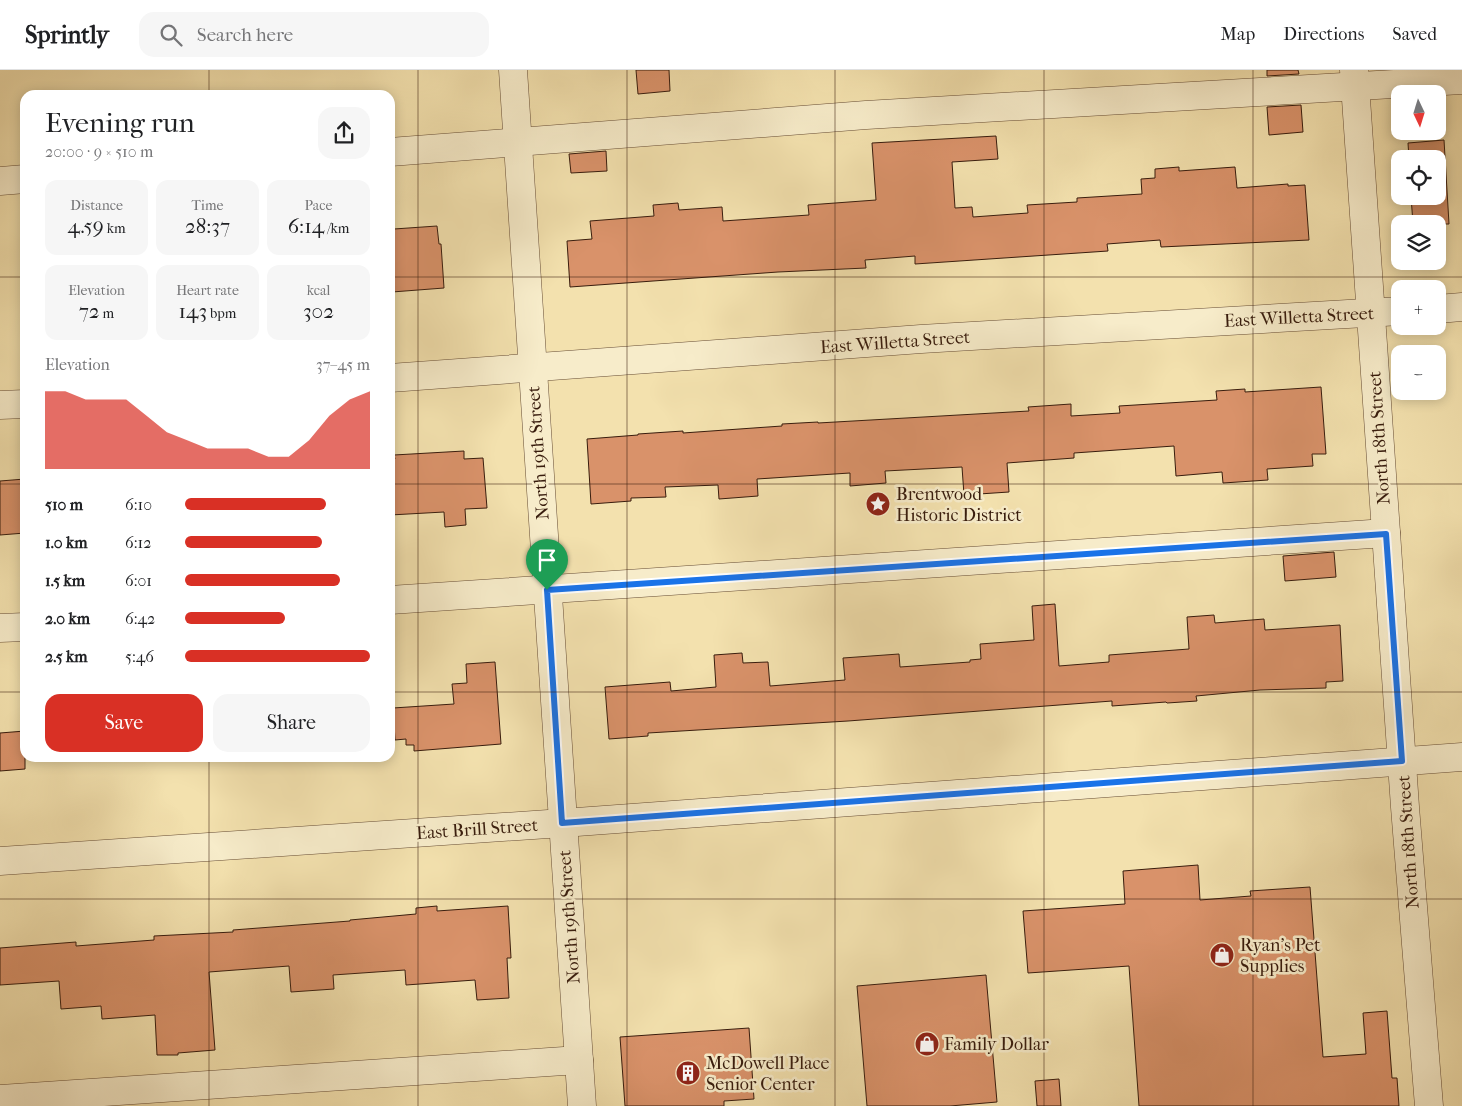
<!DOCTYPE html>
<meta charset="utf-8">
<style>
body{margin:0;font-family:"IM FELL French Canon",serif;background:#f6f6f6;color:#202124;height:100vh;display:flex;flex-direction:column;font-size:19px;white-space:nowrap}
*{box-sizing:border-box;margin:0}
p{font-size:16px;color:#757577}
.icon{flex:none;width:28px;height:28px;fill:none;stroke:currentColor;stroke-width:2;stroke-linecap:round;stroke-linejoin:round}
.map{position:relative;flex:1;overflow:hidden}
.details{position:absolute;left:20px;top:20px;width:375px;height:672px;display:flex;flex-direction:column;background:#fff;border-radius:15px;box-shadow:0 2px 12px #0003}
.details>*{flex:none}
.needle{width:32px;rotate:176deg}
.fabs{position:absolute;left:1391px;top:15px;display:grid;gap:10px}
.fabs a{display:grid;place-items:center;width:55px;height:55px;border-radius:10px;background:#fff;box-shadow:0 2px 12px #0003;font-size:25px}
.pin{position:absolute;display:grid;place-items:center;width:42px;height:42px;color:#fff;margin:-51px -21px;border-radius:50% 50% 50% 0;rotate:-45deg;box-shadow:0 0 5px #0007}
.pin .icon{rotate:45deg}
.round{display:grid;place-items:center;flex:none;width:52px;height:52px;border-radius:15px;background:#f6f6f6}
.head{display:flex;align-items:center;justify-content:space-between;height:85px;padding:0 25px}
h1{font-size:28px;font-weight:600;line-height:38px}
.metrics{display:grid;grid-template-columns:repeat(3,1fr);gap:8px;height:85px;padding:5px 25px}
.metrics div{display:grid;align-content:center;border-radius:12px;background:#f6f6f6;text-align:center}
.metrics b{font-size:21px;font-weight:600}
.metrics small{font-size:14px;font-weight:400}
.metrics p{font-size:14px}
.chart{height:140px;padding:10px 25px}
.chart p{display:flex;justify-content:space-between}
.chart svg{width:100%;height:90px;margin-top:5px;fill:#d93025;opacity:.7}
.primary-button{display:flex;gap:10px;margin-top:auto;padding:10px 25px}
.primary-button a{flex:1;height:58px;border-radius:15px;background:#d93025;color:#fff;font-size:20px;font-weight:600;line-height:58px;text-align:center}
.primary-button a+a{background:#f6f6f6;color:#202124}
ul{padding:0 25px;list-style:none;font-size:16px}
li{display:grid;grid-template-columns:80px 60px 1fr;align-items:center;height:38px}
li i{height:12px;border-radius:6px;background:#d93025}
header{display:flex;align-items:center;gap:30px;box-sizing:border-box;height:70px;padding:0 25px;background:#fff;border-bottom:1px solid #e0e0e0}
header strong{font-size:24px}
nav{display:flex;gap:28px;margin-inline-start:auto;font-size:18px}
.search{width:350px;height:45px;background:#f6f6f6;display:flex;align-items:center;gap:12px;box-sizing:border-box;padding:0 18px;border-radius:15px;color:#757577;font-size:19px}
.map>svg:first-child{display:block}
.building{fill:#d9926a;stroke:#381c0d}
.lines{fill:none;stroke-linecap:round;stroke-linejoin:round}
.minor-casing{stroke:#674d35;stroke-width:29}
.minor{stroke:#f7ecca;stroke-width:28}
.route-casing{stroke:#fff;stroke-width:10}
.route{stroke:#1a73e8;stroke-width:6}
.grid{fill:none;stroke:#381c0d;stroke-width:1;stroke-opacity:0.55}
.labels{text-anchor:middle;stroke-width:5;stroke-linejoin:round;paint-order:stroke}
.street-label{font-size:18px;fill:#381c0d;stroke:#f7ecca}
.poi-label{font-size:18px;fill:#381c0d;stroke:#f7ecca;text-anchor:start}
</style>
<header>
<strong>Sprintly</strong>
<div class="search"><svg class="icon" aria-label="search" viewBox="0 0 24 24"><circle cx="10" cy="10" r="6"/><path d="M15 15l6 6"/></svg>Search here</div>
<nav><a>Map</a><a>Directions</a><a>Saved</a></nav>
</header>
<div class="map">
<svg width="1462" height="1036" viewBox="0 0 1462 1036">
<rect width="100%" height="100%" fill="#f3e1ae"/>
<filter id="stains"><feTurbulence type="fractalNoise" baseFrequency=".004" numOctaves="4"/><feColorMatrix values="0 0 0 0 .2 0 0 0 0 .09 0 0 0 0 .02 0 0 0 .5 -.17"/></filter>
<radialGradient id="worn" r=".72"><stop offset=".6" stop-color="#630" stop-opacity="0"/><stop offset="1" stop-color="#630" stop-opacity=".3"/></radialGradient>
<g class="building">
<path d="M636,0H669L670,21L638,24Z"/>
<path d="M1267,0H1298L1299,4L1267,6Z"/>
<path d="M1301,35L1303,62L1269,65L1267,37Z"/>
<path d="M996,66L998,89L952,92L955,138L972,137L973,147L1028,143L1027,135L1077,132V128L1142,124L1141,109L1155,108V99L1179,97V101L1235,97L1237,118L1288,114V116L1305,115L1309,170L1161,177L1160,170L1107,174L1108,181L915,194V186L865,190L866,198L778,202L570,217L567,171L592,169L590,151L654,146L653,135L678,133L679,140L722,137L723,151L809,145L808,135L876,130L872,73Z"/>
<path d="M1444,70L1449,154H1413L1411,126H1438V89H1409L1408,73Z"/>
<path d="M606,81L607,101L571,103L569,84Z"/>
<path d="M437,156L439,174H441L444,218L392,222L391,208H390V160H394V159Z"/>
<path d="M1321,317L1326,384H1312L1313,396L1267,399L1268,410L1223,413L1222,402L1176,406L1174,376L1074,383V388L1007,393L1009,422L964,425L962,397L885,401L886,413L850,416V403L757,409L758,426L719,429L718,415L665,417L666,427L631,428V431L591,434L587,369L638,365V364L683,361V363L782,356V354L818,352V353L1029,341L1028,337L1071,334V346L1120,343L1119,336L1217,330L1216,321L1245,319V322Z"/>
<path d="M464,381V389L483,388L487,438L465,439L466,455L445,457L444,442L390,445V389H395L394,385Z"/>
<path d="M25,409V463L0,465V411Z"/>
<path d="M1334,482L1336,507L1285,511L1283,486Z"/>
<path d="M1055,534L1059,596L1109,592V585L1189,579L1187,547L1214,545L1215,553L1264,549L1265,560L1340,555L1343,611L1326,612V618L1260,620L1196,626L1197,631L1167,633L1166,632L1112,636V631L848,651L648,663V666L609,669L605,617L670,612L671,621L716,617L714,585L742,583L743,593L768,592L770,616L845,610L843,588L899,584L900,597L970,592V590L981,589L980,574L1034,570L1032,536Z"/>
<path d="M495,592L501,674L414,681V675H406V669L395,670L393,638L454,634L452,614L467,613L466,594Z"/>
<path d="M25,661V699L0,701V663Z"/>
<path d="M1198,795L1200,830L1251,826L1250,821L1310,817L1323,987L1366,984L1363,943L1387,941L1392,1008H1397L1399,1036H1139L1129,896L1028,903L1023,841L1125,834L1123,801Z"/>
<path d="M437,836V841L508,836L511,888H507L509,928L477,930L475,910L406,915L405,900L333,905L334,919L291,922L289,896L209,902L215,980L178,983V985H157L155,945L102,949L101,936L61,939L59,911L0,915V878L76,872V876L154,870V866L233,862V860L350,851V850L416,844V838Z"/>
<path d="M986,905L997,1032L950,1036H867L857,916Z"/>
<path d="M749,958L754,1029L724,1031V1036H625L620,967Z"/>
<path d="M1059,1009L1061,1036H1037L1035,1011Z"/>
</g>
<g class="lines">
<defs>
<g id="minor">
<path d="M513,0L582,1036"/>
<path d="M1354,0L1405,737L1429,1036"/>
<path d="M390,82L866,45L1462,10"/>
<path d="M0,111L25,109"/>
<path d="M1438,239L1462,237"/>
<path d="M390,308L921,269L1400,241"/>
<path d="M0,335L25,334"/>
<path d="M390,530L1386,463"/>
<path d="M0,558L25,557"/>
<path d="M0,791L563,753L1462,687"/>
<path d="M0,1029L579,990"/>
</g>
</defs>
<use href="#minor" class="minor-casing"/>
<use href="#minor" class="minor"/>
</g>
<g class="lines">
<defs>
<path id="route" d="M1386,464L1402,691L562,753L547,520Z"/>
</defs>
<use href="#route" class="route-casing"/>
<use href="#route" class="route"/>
</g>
<path class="grid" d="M209,0V25M418,0V1036M627,0V1036M835,0V1036M1044,0V1036M1253,0V1036M0,207H25M390,207H1462M0,414H25M390,414H1462M0,622H25M390,622H1462M209,688V1036M0,829H1462"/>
<defs>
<symbol id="sight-disc" viewBox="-11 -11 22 22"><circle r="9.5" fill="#8f2418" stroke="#f7ecca"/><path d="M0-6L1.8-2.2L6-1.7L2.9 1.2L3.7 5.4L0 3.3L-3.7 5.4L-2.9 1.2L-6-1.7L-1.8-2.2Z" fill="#fff"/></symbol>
<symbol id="shop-disc" viewBox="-11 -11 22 22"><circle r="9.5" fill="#8f2418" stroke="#f7ecca"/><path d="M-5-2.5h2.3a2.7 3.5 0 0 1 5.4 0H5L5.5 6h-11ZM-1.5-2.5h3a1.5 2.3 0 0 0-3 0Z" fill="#fff"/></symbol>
<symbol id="building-disc" viewBox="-11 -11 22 22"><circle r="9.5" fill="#8f2418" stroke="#f7ecca"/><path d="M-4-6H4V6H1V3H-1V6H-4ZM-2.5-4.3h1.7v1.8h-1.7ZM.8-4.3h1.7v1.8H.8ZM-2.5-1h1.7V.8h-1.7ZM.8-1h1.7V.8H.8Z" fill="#fff"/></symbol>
</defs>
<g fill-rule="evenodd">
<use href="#sight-disc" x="864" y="420" width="28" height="28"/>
<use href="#shop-disc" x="1208" y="871" width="28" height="28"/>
<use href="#shop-disc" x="913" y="960" width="28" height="28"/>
<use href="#building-disc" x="674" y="989" width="28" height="28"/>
</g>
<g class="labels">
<g class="street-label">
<text transform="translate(1299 247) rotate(-3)" y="6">East Willetta Street</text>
<text transform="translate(895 272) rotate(-4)" y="6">East Willetta Street</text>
<text transform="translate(1379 368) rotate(-94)" y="6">North 18th Street</text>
<text transform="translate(538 383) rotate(-94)" y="6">North 19th Street</text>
<text transform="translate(477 759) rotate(-4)" y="6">East Brill Street</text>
<text transform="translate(1408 772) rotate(-94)" y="6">North 18th Street</text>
<text transform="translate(569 847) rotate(-94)" y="6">North 19th Street</text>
</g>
<g class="poi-label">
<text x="896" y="430">Brentwood<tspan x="896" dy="21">Historic District</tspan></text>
<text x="1240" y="881">Ryan's Pet<tspan x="1240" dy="21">Supplies</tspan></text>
<text x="944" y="980">Family Dollar</text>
<text x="706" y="999">McDowell Place<tspan x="706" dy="21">Senior Center</tspan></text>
</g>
</g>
<rect width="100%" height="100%" filter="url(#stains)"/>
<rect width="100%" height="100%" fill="url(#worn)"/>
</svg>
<div class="fabs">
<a><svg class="needle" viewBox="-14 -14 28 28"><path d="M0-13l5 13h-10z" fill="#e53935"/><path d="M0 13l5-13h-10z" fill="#757577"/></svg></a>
<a><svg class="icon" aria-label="locate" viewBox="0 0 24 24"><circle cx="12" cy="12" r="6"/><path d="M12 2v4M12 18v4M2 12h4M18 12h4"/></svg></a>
<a><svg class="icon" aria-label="layers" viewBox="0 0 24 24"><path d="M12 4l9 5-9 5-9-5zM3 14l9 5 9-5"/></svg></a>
<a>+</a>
<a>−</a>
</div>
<div class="pin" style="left:547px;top:520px;background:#1e9e55"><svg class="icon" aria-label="arrive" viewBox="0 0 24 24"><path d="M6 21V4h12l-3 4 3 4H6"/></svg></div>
<section class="details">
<div class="head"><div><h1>Evening run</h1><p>20:00 · 9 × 510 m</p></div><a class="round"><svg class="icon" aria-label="share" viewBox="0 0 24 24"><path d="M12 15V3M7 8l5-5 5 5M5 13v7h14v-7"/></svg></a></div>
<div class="metrics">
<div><p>Distance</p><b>4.59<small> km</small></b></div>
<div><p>Time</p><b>28:37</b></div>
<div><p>Pace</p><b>6:14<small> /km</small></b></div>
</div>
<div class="metrics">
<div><p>Elevation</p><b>72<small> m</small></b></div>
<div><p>Heart rate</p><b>143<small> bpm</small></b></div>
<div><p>kcal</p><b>302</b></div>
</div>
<div class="chart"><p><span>Elevation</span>37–45 m</p>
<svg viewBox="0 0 160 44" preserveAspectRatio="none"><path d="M0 44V6L10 6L20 10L30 10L40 10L50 18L60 26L70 30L80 34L90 34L100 34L110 38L120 38L130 30L140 18L150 10L160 6V44z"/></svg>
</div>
<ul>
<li><b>510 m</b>6:10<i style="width:76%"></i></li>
<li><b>1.0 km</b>6:12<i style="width:74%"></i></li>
<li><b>1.5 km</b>6:01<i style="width:84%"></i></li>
<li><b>2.0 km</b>6:42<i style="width:54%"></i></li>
<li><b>2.5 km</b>5:46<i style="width:100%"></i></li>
</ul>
<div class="primary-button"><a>Save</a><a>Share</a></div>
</section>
</div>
